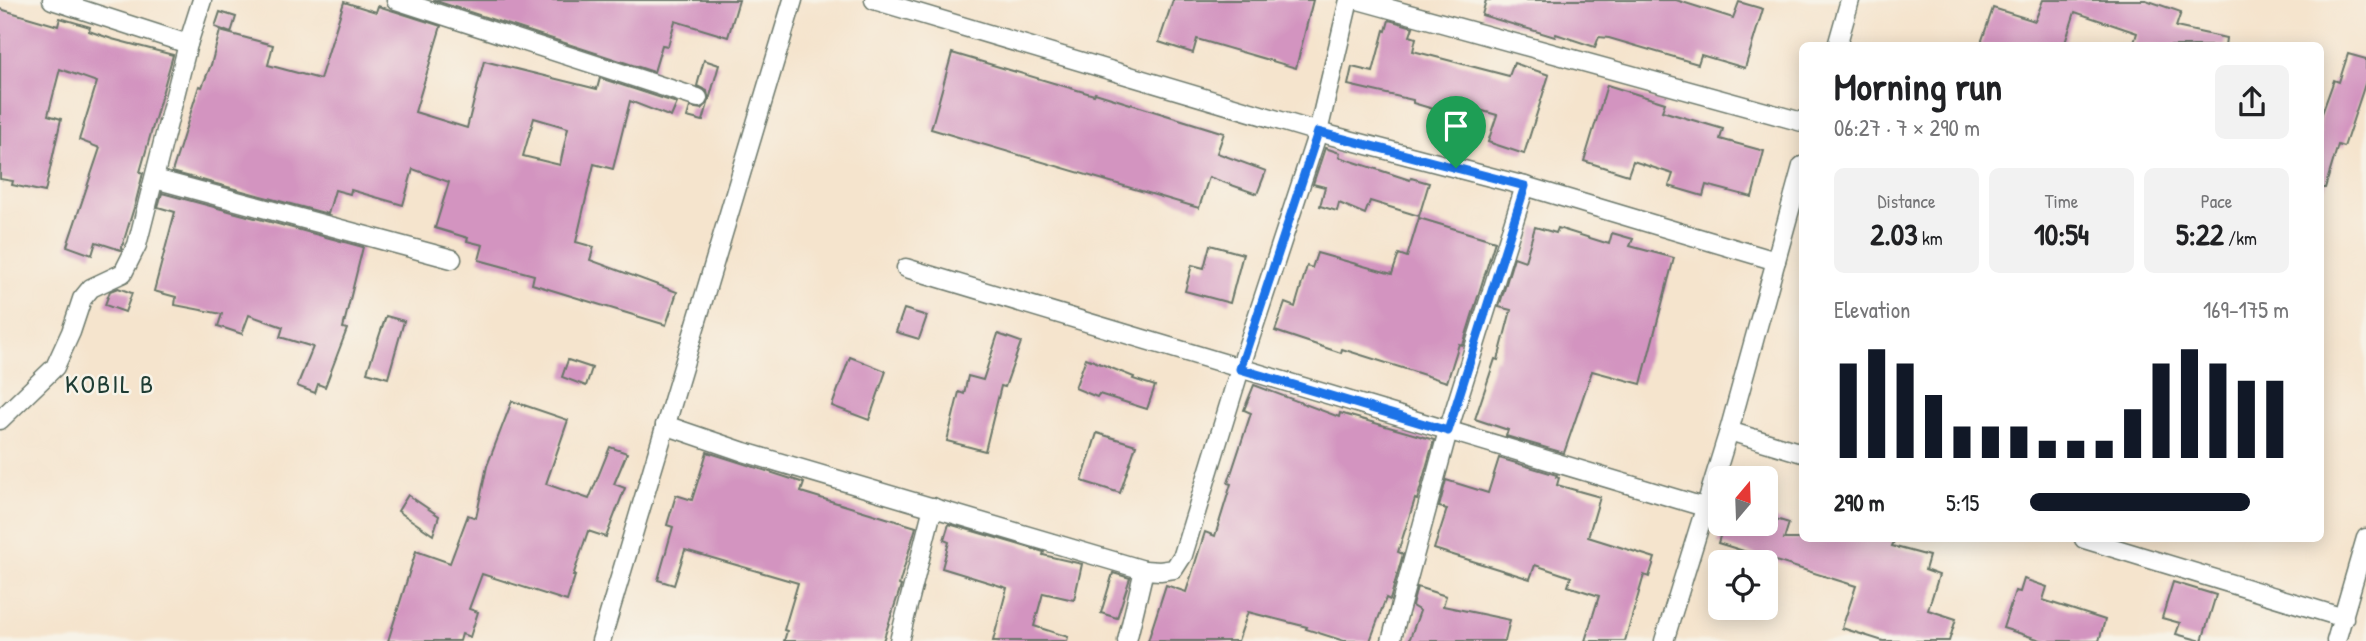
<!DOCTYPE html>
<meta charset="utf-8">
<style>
body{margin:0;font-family:"Patrick Hand",sans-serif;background:#f2f2f2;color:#202124;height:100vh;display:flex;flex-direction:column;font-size:26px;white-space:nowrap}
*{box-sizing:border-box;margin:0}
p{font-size:23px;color:#757577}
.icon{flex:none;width:38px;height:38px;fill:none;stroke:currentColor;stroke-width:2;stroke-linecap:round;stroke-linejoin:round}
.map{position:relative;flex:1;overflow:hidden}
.side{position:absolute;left:1799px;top:42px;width:525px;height:500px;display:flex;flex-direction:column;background:#fff;border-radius:10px;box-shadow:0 4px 18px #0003}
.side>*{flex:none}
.needle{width:46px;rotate:19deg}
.tools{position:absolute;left:1708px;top:466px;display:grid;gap:14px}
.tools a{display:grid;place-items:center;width:70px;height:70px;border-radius:10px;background:#fff;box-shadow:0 4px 18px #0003;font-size:35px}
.pin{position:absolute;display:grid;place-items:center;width:60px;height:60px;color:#fff;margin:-72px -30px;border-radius:50% 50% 50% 0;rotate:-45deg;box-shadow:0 0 7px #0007}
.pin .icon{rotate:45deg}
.round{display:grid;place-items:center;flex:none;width:74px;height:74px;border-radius:10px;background:#f2f2f2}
.summary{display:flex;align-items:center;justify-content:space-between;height:119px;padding:0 35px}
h1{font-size:38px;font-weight:700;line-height:52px}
.figures{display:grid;grid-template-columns:repeat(3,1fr);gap:10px;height:119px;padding:7px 35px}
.figures div{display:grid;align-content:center;border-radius:10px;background:#f2f2f2;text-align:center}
.figures b{font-size:30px;font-weight:700}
.figures small{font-size:19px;font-weight:400}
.figures p{font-size:19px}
.chart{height:196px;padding:14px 35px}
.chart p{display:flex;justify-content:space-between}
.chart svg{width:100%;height:126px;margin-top:7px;stroke:#111827;stroke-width:6}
ul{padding:0 35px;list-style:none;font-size:23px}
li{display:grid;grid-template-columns:112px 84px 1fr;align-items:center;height:52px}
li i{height:18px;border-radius:9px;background:#111827}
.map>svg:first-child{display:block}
.building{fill:#d394c0;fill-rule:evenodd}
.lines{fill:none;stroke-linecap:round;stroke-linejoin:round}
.street-casing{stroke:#6a776a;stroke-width:21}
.street{stroke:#fff;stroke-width:18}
.route-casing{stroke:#fff;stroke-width:14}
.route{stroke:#1a73e8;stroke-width:9}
.labels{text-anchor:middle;stroke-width:5;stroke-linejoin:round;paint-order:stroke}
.quarter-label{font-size:26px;letter-spacing:2px;fill:#1f3d34;stroke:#f7f3e8}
</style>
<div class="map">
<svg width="2366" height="641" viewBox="0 0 2366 641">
<rect width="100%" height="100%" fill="#f7f3e8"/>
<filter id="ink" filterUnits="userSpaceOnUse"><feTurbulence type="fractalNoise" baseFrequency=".0143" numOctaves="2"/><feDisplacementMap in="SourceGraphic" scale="14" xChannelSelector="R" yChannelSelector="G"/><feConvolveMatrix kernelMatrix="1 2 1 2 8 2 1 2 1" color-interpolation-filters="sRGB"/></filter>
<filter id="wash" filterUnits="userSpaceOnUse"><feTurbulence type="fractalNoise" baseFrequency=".00686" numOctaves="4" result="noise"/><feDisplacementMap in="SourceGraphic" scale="28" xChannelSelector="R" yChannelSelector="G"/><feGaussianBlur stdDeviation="1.57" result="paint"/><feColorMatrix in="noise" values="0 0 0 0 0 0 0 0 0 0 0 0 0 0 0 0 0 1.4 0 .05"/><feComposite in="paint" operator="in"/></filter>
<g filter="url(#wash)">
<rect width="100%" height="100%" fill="#f5e4cd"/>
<g id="blocks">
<g class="building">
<path d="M433,0H739L728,37L675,21L668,46L662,45L654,72Z"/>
<path d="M1173,0H1313L1296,68L1197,39L1193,53L1159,42Z"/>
<path d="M1486,0H1676L1733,18L1739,2L1763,9L1745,68L1701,55L1698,64L1609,38L1599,37L1595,47L1556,34L1555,37L1482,15Z"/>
<path d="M2043,0H2146L2181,12L2176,27L2226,38L2225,46H2133L2137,33L2075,12L2064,46H1980L1993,8L2035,21Z"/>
<path d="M344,2L376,12L378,6L441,26L415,112L467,128L484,61L597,89L600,78L677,103L671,117L630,101L613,169L594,164L576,242L594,247L590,260L677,292L666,325L532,284L534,275L479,260L483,245L467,241L468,238L435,228L449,182L413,169L403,205L351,190L350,194L335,190L328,214L172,172L199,86L202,87L211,65L220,31L273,45L268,65L320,79ZM534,118L568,128L560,165L523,156Z"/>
<path d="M0,9L58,26L60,18L90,27L89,31L112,39L173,55L140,172L143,173L136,201L121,250L96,242L92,255L67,246L100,148L79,140L97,82L60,69L48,115L61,119L45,192L12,185L13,181L0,179Z"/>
<path d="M220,12L236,17L231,33L215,27Z"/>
<path d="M1389,20L1413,27L1410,36L1416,38L1413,51L1509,76L1514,63L1549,75L1524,154L1488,142L1497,115L1444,100L1440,111L1413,103V100L1348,85L1352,67L1373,72L1384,30L1386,31Z"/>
<path d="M952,53L1094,95L1095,93L1224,133L1217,153L1266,171L1257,194L1209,177L1199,208L931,129Z"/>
<path d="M2348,54L2366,59V81L2344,147L2338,145L2325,188H2320V119L2334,80L2339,82Z"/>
<path d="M704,60L719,65L703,121L687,117L690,107L701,109L709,101L707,91L697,86Z"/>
<path d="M1607,85L1665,103L1662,111L1723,129L1720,139L1764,151L1752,197L1706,185L1703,196L1669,186L1673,174L1633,161L1628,175L1584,161Z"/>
<path d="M1325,148L1340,153L1339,157L1410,180L1411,178L1429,183L1419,216L1370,201L1365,214L1339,203L1337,211L1320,206L1325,187L1313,184Z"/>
<path d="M162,193L363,247L343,328L347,329L325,387L318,384L315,393L297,386L313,347L280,337L283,327L249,315L242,334L218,326L222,314L175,305L176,297L154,291L175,212L158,207Z"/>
<path d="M1419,218L1495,241L1463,345L1459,344L1447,382L1342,349L1341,353L1275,331L1285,303L1295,307L1307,266L1312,268L1317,253L1392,274L1399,254L1407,257Z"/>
<path d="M1535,227L1556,233L1558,228L1609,244L1612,233L1633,239L1630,246L1674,258L1641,384L1592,371L1564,453L1506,436L1508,430L1475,419L1495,359L1498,360L1511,310L1499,307L1514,257L1525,261Z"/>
<path d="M1210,245L1243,254L1230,303L1185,291L1192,265L1204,268Z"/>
<path d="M118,288L132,293L125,312L105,305L110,291Z"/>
<path d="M904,309L927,316L919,339L896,332Z"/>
<path d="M386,316L404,321L388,378L367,372Z"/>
<path d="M998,334L1021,342L1005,387L1001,386L985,451L947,441L959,392L964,394L968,376L983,380Z"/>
<path d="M850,357L886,371L869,420L832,406Z"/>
<path d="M1086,358L1134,377L1133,379L1155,386L1147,409L1099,394L1097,397L1075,388Z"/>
<path d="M568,360L592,368L586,386L562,377Z"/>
<path d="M1254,385L1339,417L1340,413L1434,440L1417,500L1415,499L1398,552L1403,554L1390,600L1386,598L1370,641H1344L1306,629L1307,627L1248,612L1238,641H1148L1166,585L1186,592L1205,532L1215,536L1231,484L1228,483L1251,413L1244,410Z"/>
<path d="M512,401L568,420L546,484L589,499L610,447L627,453L614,484L625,488L606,537L588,531L573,576H575L567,601L482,574L469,609L478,612L470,637L462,634L460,641H388L416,551L450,563L468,515L476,518L487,466Z"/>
<path d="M1097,433L1136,445L1120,493L1082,481Z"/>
<path d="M707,452L804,483L801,492L916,527L899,585L901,586L883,641H784L787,631L784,630L798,583L685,550L674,585L658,580L673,527L667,525L676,495L692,500Z"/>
<path d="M1499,458L1557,475L1556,477L1559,478L1557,485L1600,497L1588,537L1655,558L1649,577L1644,575L1625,641H1585L1599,596L1568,586L1571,577L1535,565L1530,579L1434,549L1447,509L1439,507L1446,480L1488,493Z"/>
<path d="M408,495L439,516L433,535L398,511Z"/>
<path d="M1766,516L1789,523L1784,539H1895L1892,546L1929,556L1925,570L1939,575L1928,610L1956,619L1949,641H1883L1842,628L1856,586L1718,543L1724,523H1766Z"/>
<path d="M949,524L1044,552L1043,555L1082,564L1074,600L1043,593L1034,626L1068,637L1067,641H993L1007,588L942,568L949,542L944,540Z"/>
<path d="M1113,573L1130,578L1117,618L1101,613Z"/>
<path d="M2024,579L2047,587L2043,600L2105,620L2099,641H2044L2003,628L2015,591L2020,592Z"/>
<path d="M2173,582L2216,595L2202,641L2176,634L2180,623L2162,618Z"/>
<path d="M1417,587L1446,596L1443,606L1510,620L1505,641H1409L1420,611L1412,606Z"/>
</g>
</g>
</g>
<g filter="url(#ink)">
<use href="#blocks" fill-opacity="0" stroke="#6a776a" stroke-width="2"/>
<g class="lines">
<defs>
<g id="street">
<path d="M52,0L188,44"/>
<path d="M396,0L698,98"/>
<path d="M874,0L1318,132L1525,186L1776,261"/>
<path d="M1358,0L1802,122"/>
<path d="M1837,46L1850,0"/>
<path d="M155,179L452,259"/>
<path d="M906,268L1704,507"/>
<path d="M0,420L55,367L71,332L82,299L91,288L123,273L137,245L188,44L202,0"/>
<path d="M665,425L744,452L1144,570"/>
<path d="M1729,431L1802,453"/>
<path d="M2084,539L2344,618"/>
<path d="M601,641L793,0"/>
<path d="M899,641L933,507"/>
<path d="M1127,641L1144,570L1160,571L1174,569L1183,555L1240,369L1318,132L1349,0"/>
<path d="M1391,641L1448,431L1525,186"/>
<path d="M1664,641L1729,431L1802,166"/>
<path d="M2336,641L2366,538"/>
</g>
</defs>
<use href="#street" class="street-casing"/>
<use href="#street" class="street"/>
</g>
</g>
<g class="lines" filter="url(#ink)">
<defs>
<path id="route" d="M1318,132L1525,186L1448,431L1240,369Z"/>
</defs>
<use href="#route" class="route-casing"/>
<use href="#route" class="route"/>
</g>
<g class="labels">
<g class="quarter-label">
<text x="110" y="393">KOBIL B</text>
</g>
</g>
</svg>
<div class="tools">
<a><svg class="needle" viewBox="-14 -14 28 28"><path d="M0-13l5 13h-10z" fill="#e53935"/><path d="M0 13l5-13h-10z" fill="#757577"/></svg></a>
<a><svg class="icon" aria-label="locate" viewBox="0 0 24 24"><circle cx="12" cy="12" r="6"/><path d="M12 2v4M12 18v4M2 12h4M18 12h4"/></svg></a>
</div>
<div class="pin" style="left:1456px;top:168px;background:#1e9e55"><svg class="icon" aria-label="arrive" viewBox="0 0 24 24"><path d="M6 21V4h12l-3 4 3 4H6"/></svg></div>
<section class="side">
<div class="summary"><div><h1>Morning run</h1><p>06:27 · 7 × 290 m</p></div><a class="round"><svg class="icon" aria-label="share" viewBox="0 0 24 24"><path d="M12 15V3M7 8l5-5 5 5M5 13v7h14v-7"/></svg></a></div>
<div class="figures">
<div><p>Distance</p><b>2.03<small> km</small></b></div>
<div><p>Time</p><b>10:54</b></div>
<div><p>Pace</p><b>5:22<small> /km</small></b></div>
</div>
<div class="chart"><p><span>Elevation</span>169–175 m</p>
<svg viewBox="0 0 160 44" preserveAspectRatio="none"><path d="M5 44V11M15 44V6M25 44V11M35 44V22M45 44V33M55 44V33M65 44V33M75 44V38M85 44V38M95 44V38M105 44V27M115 44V11M125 44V6M135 44V11M145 44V17M155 44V17"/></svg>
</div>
<ul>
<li><b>290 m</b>5:15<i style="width:85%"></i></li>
</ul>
</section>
</div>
